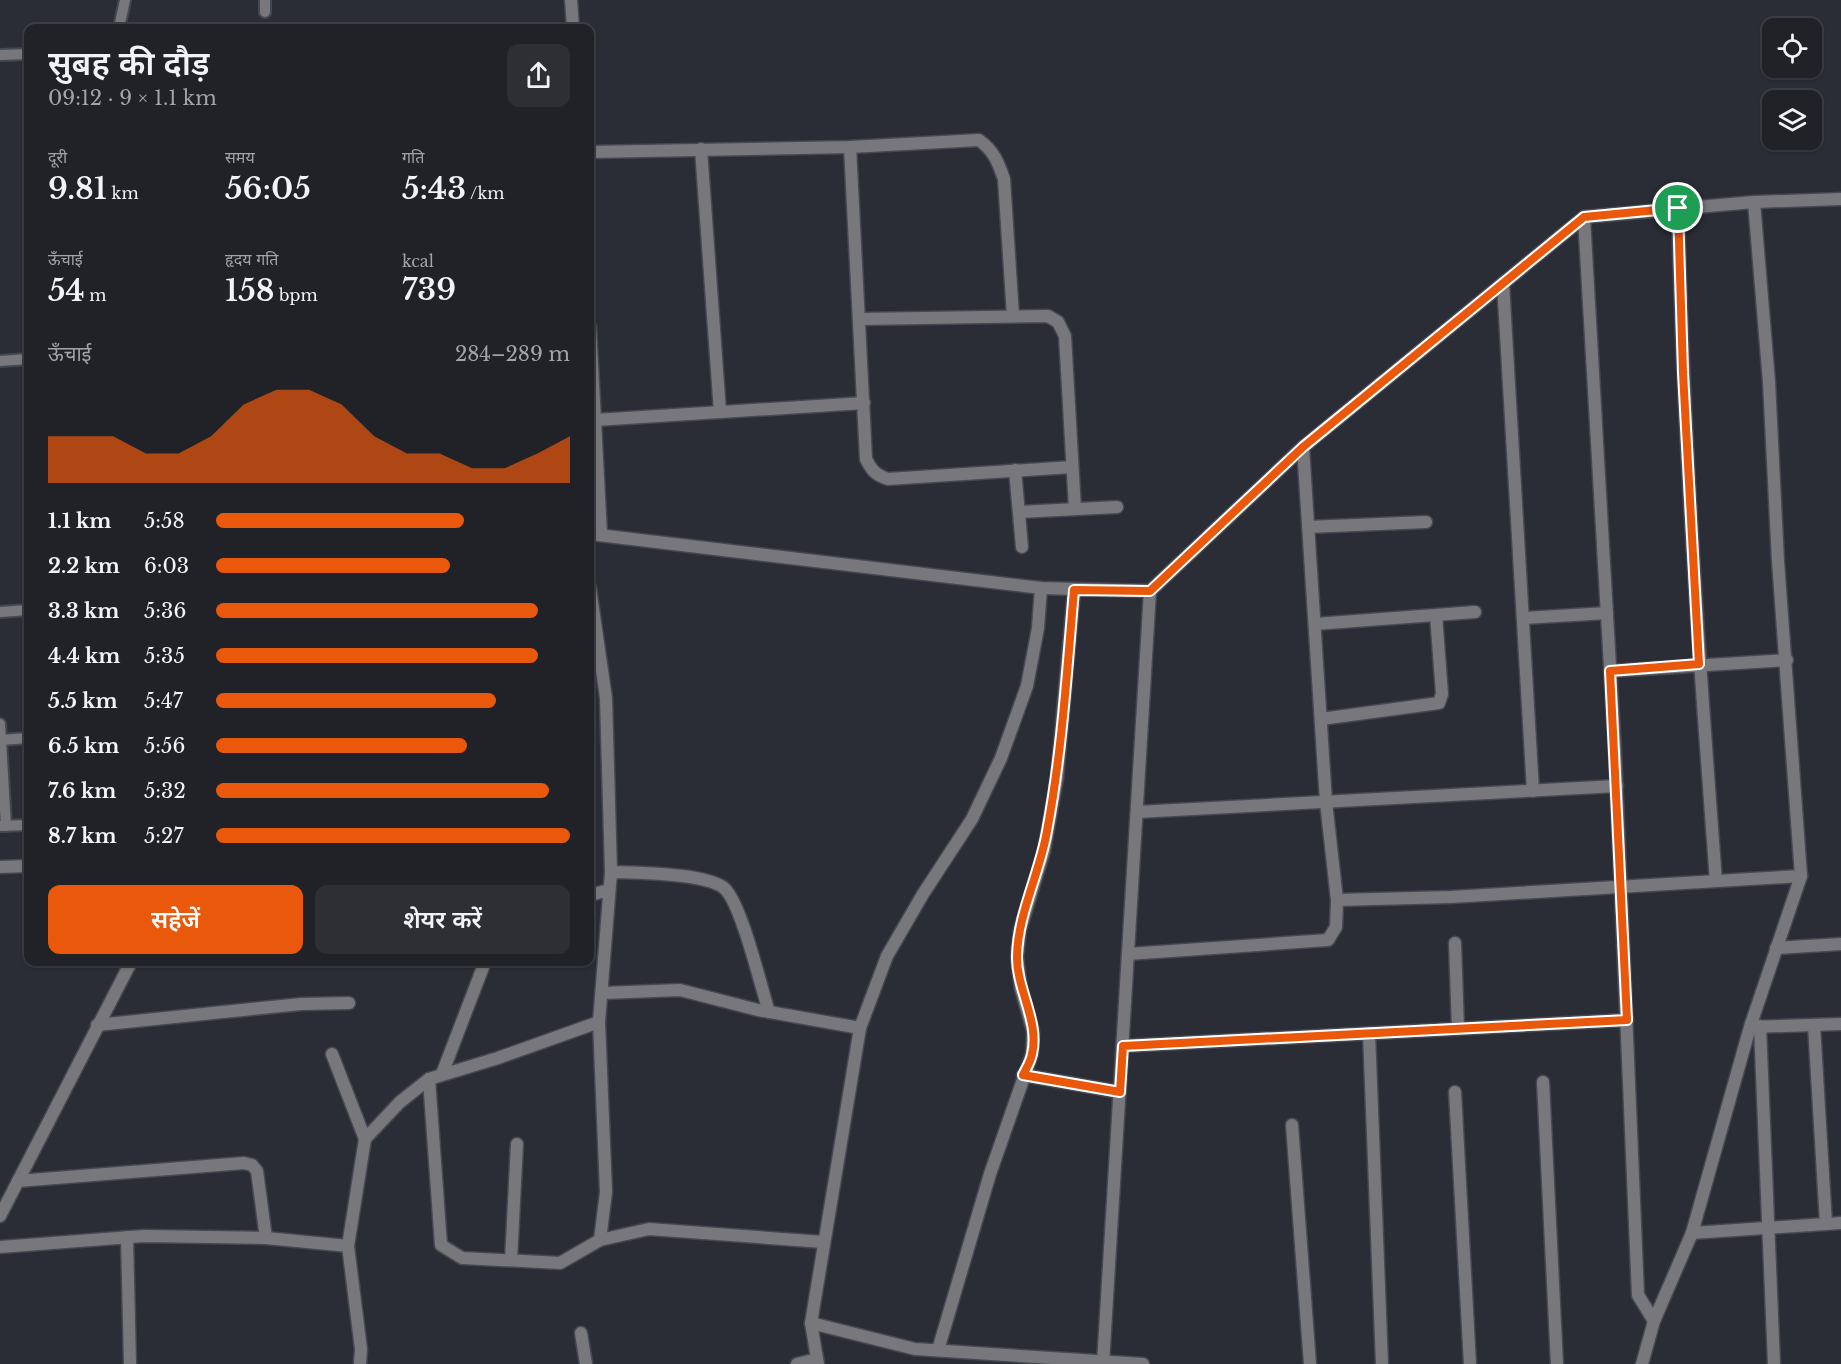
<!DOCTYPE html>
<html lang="hi">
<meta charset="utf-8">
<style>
body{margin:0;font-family:"Libre Baskerville","Noto Sans Devanagari",serif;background:#2d2f34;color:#f1f3f6;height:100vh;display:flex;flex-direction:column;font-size:22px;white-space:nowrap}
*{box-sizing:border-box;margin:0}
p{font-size:20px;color:#a2a4a8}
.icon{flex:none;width:33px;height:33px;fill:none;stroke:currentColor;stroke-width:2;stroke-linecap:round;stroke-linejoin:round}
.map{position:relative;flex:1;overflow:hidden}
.details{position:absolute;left:24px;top:24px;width:570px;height:942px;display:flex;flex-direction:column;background:#202228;border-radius:12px;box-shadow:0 2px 4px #0004,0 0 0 2px #3d3f45}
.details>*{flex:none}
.buttons{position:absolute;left:1762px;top:18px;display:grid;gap:12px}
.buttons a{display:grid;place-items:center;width:60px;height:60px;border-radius:12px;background:#202228;box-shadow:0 2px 4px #0004,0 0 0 2px #3d3f45;font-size:30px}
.pin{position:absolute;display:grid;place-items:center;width:51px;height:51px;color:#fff;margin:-26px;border:3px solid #fff;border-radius:50%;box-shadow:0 2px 6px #0007}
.round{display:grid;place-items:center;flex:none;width:63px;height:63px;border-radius:12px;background:#2d2f34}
.overview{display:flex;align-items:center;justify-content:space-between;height:102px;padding:0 24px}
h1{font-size:33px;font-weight:600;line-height:45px}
.metrics{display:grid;grid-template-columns:repeat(3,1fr);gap:9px;height:102px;padding:6px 24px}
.metrics div{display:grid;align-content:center}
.metrics b{font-size:30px;font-weight:600}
.metrics small{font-size:16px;font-weight:400}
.metrics p{font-size:16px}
.chart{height:168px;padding:12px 24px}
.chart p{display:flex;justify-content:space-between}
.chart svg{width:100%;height:108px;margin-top:6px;fill:#ea580c;opacity:.7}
.button{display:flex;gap:12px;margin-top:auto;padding:12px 24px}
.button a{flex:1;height:69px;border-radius:12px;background:#ea580c;color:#fff;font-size:24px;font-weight:600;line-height:69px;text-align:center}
.button a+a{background:#2d2f34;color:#f1f3f6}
ul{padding:0 24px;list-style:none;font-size:20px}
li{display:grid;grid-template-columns:96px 72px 1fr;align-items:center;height:45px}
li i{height:15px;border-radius:8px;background:#ea580c}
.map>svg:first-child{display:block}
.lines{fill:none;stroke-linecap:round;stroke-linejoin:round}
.service-casing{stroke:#464851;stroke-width:14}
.minor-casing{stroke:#464851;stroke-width:15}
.service{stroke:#78787c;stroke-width:10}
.minor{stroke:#78787c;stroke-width:12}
.route-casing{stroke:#fff;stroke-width:12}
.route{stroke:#ea580c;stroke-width:8}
</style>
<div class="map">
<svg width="1841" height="1364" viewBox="0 0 1841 1364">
<rect width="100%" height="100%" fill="#2b2d36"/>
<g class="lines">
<defs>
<g id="service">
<path d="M265,0V12"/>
<path d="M119,28L125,0"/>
<path d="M0,55L28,54"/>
<path d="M0,361L28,359"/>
<path d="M0,612L28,610"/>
<path d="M0,724L6,826"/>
<path d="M1,740L28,738"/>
<path d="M0,826L28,825"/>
</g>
<g id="minor">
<path d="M571,0L573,28"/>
<path d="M850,147L866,459C872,471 876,475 888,479L1072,467"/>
<path d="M701,149L720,412"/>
<path d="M590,152L850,147L979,140C994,151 998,162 1004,179L1013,316"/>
<path d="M1678,208C1683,433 1699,657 1716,881"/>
<path d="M1584,217L1615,753L1638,1295L1654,1321"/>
<path d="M1503,283L1533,791"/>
<path d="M860,319L1048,316L1058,322L1065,336L1075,509"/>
<path d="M590,327L601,534"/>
<path d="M595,420L864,403"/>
<path d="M1303,447L1326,802L1337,900L1451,897L1801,876"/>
<path d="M1015,470L1022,547"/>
<path d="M1019,512L1117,507"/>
<path d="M1308,527L1426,522"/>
<path d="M590,534L1041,588L1150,591L1303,447L1584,217L1754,202L1841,199"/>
<path d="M590,588L606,698L611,872L599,1022L606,1192L600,1240"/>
<path d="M1523,618L1607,613"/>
<path d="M1315,624L1475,612"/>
<path d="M1610,671L1787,660"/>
<path d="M1321,719L1439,703L1442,694L1436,615"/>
<path d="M1137,812L1617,786"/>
<path d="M0,867L28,866"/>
<path d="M611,872C636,873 705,873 724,888C741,902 761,987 769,1012"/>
<path d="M590,895L609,890"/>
<path d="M1455,943L1458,1029"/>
<path d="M1776,948L1841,944"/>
<path d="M1128,954L1328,940L1336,927L1337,900"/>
<path d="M603,993L680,990L758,1010L860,1028"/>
<path d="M97,1025L301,1004L349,1003"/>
<path d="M1814,1025L1826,1224"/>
<path d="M1760,1026L1774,1364"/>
<path d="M1752,1027L1841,1024"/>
<path d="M1369,1033L1382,1364"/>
<path d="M1123,1046L1627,1020"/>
<path d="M332,1054L365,1139"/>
<path d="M442,1074L485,962"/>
<path d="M1023,1075L1120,1092"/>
<path d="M429,1079L441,1245L462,1258L560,1263L600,1240L649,1229L823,1242"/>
<path d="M1543,1082L1557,1364"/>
<path d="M1455,1092L1470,1364"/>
<path d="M1292,1125L1310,1364"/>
<path d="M18,1181L244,1163L252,1165L257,1171L266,1238"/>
<path d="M0,1216L131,962"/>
<path d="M1692,1233L1841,1223"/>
<path d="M127,1237L130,1364"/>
<path d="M0,1247L144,1236L266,1238L348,1246"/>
<path d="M511,1260L517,1144"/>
<path d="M811,1323L915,1349L1143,1364"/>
<path d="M581,1333L586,1364"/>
<path d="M938,1350L990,1174L1032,1054L1033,1031L1021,989L1017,957L1020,930L1044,851L1057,778L1074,590"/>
<path d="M360,1364L361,1349L348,1246L365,1139L400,1102L429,1079L498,1058L599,1022"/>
<path d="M797,1364L817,1359"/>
<path d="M818,1364L811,1323L860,1028L887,956L923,894L972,819L1001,758L1027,686L1038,628L1041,588"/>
<path d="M1103,1364L1150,591"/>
<path d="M1642,1364L1654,1321L1692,1233L1750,1027L1801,876L1778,561L1769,382L1754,202"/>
</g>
</defs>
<use href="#service" class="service-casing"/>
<use href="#minor" class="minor-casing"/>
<use href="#service" class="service"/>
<use href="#minor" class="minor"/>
</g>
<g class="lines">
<defs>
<path id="route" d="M1678,208L1683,373L1699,664L1610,671L1627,1020L1123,1046L1120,1092L1023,1075C1026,1069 1031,1061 1032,1054C1040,1022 1016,988 1017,956C1018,913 1040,873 1047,831C1062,752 1067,671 1074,590L1150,591L1303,447L1584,217Z"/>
</defs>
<use href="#route" class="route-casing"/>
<use href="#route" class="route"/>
</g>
</svg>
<div class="buttons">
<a><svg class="icon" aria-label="locate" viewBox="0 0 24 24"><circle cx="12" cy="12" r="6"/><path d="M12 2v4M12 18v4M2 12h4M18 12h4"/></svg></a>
<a><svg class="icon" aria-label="layers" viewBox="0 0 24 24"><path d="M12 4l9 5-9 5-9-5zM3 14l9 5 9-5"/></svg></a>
</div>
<div class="pin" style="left:1678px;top:208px;background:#1e9e55"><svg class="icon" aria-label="arrive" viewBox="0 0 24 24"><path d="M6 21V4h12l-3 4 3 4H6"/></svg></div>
<section class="details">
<div class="overview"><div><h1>सुबह की दौड़</h1><p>09:12 · 9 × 1.1 km</p></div><a class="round"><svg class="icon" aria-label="share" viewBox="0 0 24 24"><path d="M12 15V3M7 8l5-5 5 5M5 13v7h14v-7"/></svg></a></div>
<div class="metrics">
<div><p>दूरी</p><b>9.81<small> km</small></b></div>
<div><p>समय</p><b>56:05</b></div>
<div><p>गति</p><b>5:43<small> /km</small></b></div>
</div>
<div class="metrics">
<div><p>ऊँचाई</p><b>54<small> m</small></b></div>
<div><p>हृदय गति</p><b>158<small> bpm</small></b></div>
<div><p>kcal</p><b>739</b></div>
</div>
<div class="chart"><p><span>ऊँचाई</span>284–289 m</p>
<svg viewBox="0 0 160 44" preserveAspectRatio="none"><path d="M0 44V25L10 25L20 25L30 32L40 32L50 25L60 12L70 6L80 6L90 12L100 25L110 32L120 32L130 38L140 38L150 32L160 25V44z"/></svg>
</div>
<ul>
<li><b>1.1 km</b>5:58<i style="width:70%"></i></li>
<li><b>2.2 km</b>6:03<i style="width:66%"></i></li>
<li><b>3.3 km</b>5:36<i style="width:91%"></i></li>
<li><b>4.4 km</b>5:35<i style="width:91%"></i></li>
<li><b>5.5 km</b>5:47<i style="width:79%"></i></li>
<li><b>6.5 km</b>5:56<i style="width:71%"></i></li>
<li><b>7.6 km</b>5:32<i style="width:94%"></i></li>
<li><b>8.7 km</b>5:27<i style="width:100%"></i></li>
</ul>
<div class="button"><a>सहेजें</a><a>शेयर करें</a></div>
</section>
</div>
